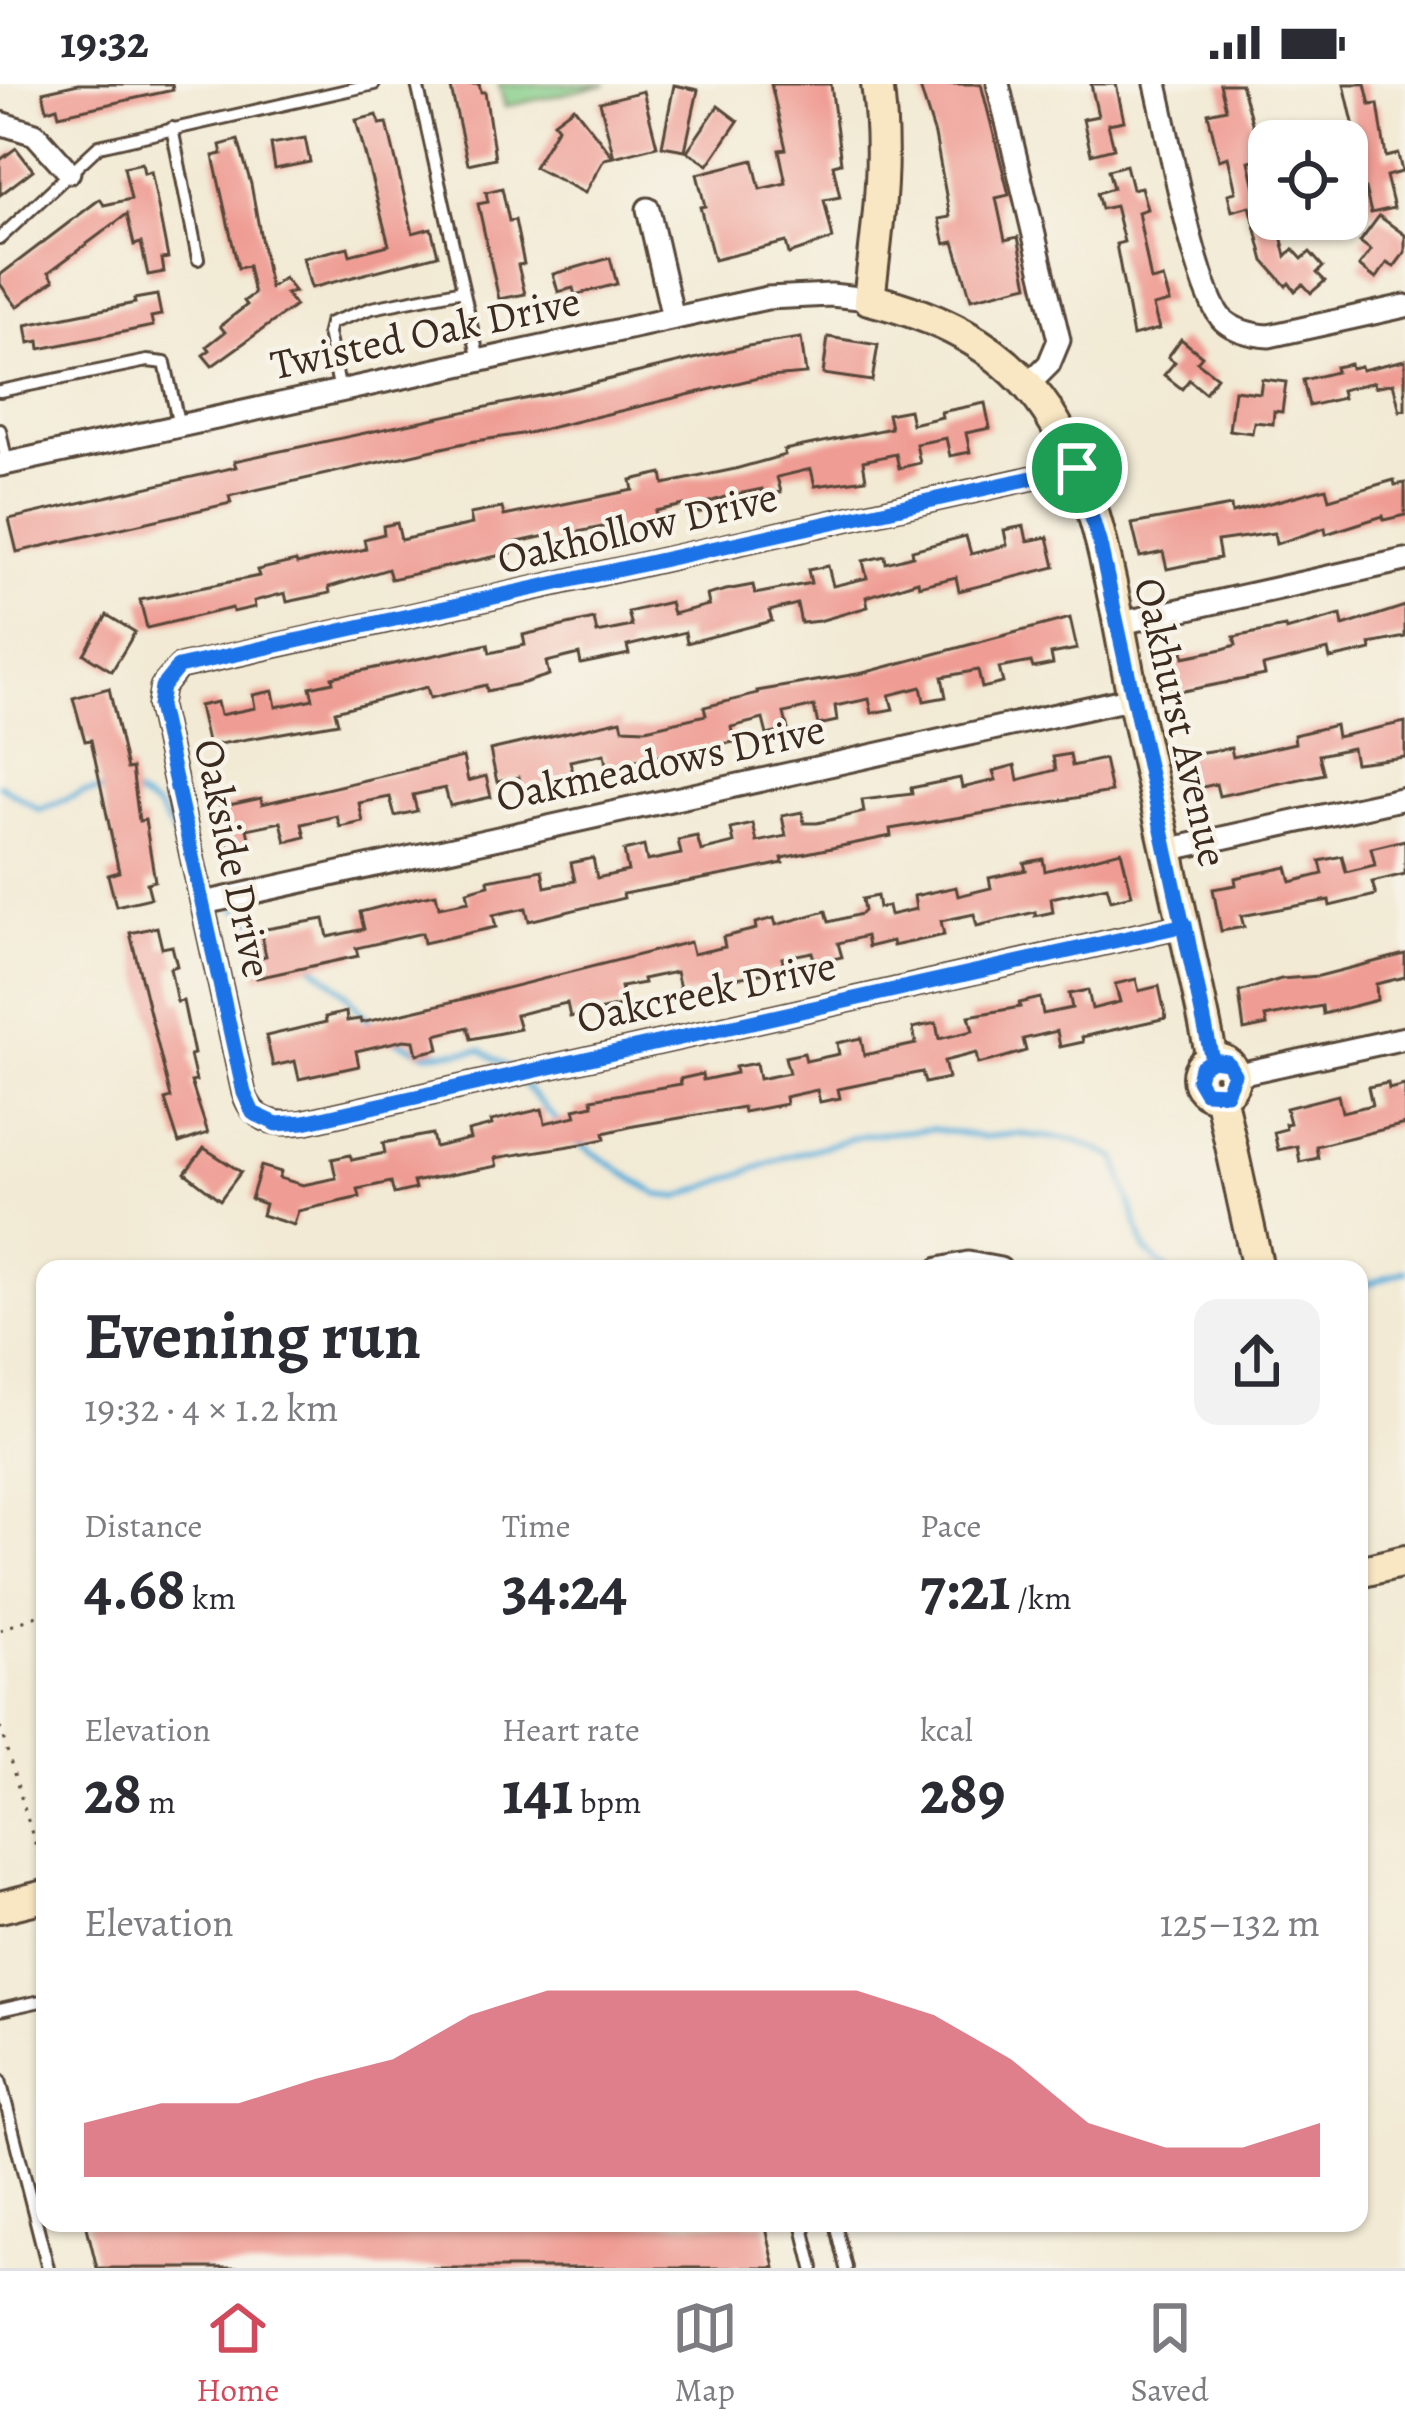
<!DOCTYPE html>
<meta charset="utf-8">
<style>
body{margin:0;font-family:Alegreya,serif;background:#f2f2f3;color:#2b2b33;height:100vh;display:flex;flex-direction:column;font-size:45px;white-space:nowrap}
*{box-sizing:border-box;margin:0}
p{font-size:39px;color:#7c7c81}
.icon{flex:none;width:66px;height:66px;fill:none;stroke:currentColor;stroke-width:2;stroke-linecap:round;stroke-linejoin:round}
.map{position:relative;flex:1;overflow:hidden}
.sheet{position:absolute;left:36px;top:1176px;width:1332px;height:972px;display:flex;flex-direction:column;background:#fff;border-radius:24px;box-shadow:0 3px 9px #0004}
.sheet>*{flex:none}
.buttons{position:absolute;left:1248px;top:36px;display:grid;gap:24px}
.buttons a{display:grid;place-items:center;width:120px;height:120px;border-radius:24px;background:#fff;box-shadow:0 3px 9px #0004;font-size:60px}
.pin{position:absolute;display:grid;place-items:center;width:102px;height:102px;color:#fff;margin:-51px;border:6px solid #fff;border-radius:50%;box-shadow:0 3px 12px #0007}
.round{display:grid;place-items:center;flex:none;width:126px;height:126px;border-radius:24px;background:#f2f2f3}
.overview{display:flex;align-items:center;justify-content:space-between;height:204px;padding:0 48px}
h1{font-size:66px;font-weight:700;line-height:90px}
.metrics{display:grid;grid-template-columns:repeat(3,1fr);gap:18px;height:204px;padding:12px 48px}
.metrics div{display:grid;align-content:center}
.metrics b{font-size:60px;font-weight:700}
.metrics small{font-size:33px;font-weight:400}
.metrics p{font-size:33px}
.chart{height:336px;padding:24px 48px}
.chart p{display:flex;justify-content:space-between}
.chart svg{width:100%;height:216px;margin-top:12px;fill:#d1495b;opacity:.7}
.status{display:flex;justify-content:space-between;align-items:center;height:84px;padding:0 60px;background:#fff;direction:ltr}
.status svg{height:33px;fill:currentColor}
.tabs{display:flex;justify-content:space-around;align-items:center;height:168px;border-top:3px solid #e1e1e2;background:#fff;font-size:33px;color:#7c7c81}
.tabs a{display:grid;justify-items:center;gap:6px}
.tabs .active{color:#d1495b}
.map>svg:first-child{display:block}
.green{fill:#85cd88;stroke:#607c53;stroke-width:3}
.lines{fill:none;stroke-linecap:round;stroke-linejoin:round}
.stream{stroke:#60b0da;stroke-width:6}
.building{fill:#ef9d94}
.lane-casing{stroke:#564739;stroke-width:16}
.street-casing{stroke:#564739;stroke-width:27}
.secondary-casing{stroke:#564739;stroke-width:36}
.path{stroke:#564739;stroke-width:3;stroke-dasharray:3 9;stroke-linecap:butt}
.lane{stroke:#fff;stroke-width:10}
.street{stroke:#fff;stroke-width:21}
.secondary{stroke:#f9e7c3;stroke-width:30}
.route-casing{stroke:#fff;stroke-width:24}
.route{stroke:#1a73e8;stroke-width:15}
.labels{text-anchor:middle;stroke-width:9;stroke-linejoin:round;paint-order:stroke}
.street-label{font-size:42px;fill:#3b2a1e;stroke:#f7f3e8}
</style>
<div class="status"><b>19:32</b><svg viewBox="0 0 49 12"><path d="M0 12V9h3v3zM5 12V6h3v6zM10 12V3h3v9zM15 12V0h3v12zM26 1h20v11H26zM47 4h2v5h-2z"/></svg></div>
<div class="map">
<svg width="1405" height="2184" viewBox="0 0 1405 2184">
<rect width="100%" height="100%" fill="#f7f3e8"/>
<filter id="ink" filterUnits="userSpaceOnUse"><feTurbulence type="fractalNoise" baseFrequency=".00833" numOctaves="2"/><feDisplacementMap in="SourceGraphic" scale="24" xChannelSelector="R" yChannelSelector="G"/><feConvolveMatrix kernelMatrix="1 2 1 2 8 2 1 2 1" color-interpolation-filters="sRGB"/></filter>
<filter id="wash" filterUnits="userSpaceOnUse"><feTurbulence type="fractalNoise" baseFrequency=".004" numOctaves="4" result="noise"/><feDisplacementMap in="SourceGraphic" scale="48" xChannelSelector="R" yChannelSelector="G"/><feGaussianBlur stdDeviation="2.7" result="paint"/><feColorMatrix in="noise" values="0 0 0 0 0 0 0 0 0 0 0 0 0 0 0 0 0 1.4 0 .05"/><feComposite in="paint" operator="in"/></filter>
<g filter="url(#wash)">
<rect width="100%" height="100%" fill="#f2ead4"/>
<path class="green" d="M499,0H607L505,23Z"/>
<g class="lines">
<g class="stream">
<path d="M0,701L40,726L83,708L108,706"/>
<path d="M132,709L158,724L182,764"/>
<path d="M229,819L267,847"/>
<path d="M311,880L344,907L373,942"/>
<path d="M394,956L427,970L481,966L511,985"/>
<path d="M519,995L558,1038"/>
<path d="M575,1057L658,1111L679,1113L786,1073L865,1051L932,1045L984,1053L1017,1050L1074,1056L1116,1074L1145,1166L1167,1185"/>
<path d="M1359,1203L1405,1187"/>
</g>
</g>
<g id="blocks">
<g class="building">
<path d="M78,0H172L173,6L59,31L57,23L47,26L43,8Z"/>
<path d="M450,0H479L481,8H485L495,74L468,80Z"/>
<path d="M771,0H831L841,79L833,81L840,113L824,116L833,155L789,170L786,158L714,176L700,123L705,122L697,90L753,76L760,105L786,99L779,66L786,65Z"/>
<path d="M919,0H981L1009,111L996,114L1005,156L1018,153L1028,201L971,215L954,158L945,160L939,135L950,133L935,51Z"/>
<path d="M1091,0H1116L1124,37L1108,40L1114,64L1091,70L1083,35L1098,32Z"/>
<path d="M1220,0H1241L1262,74L1249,77L1257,112L1269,109V135H1277L1286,172L1293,165L1302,175L1310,168L1323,183L1317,189L1325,197L1311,209L1303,200L1295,207L1289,199L1286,202L1264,177L1250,122L1232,127L1228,110L1236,108L1228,73L1219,76L1208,29L1226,25Z"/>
<path d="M1344,0H1365L1370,21L1378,20L1386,73L1398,70L1402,88L1386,92L1394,124L1371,129L1365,104L1352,107L1348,90L1364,86Z"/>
<path d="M674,1L698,6L685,66L662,62Z"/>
<path d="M643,7L657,62L614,73L600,18Z"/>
<path d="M718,22L738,37L708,81L687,67Z"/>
<path d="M574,23L613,73L604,75L585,109L534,83L558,43L554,38Z"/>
<path d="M377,31L380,40L387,39L413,149L431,144L438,171L311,204L303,174L348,163L350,171L389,161L356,36Z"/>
<path d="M305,54L310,78L275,85L271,60Z"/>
<path d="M238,56L251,100L270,204L284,194L295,208L286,210L295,222L212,282L203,271L210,266L207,262L225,248L220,242L247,221L244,217L254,210L248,182L238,184L213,72L222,70L220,61Z"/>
<path d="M16,64L33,86L0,111V76Z"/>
<path d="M142,79L144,89L151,87L168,174L162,175L164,188L148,191L141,159L134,161L127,130L49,188L54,196L17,223L0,200V191L100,115L104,121L131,115L124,83Z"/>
<path d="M1126,81L1132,105L1141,103L1147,125L1138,128L1151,197L1163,194L1170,218L1153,222L1159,245L1133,252L1116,160L1124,158L1115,122L1101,125L1097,109L1113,104L1108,86Z"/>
<path d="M502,104L509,137L515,136L524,180L518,181L525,210L499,215L478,120L488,118L486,108Z"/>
<path d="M1379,132L1405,151V168L1394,183L1387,179L1376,195L1359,182L1371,166L1360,158Z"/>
<path d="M610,174L617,200L575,211L573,204L558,208L553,190Z"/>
<path d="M157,211L161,231L151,233L153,242L40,265L39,257L29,259L26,241L135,219L134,215Z"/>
<path d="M828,253L878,261L872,297L823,290Z"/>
<path d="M801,254L806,290L758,294L528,349L469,358L229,412L231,419L17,468L9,435L236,383L234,377L548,310L748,262Z"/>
<path d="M1181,255L1202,272L1197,278L1217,293L1205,309L1189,296L1182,305L1164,291L1175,278L1168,273Z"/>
<path d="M1405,276V326L1400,327L1393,299L1375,303L1374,298L1341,306L1343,314L1309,322L1303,296L1336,288L1335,283L1350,280L1351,284L1361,282L1362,286Z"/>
<path d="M1262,295L1286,298L1282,328L1274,327L1273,340L1254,338L1252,349L1229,346L1234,306L1260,309Z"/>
<path d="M985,319L990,344L966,349L970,368L950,372L946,354L916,360L920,379L899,384L896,370L863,377L866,395L815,402L811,385L777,393L781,408L763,412L762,405L728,412L700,421L701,428L687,431L684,421L655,427L657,436L608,448L607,442L568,450L569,456L551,460L550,451L509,460L511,469L391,495L388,485L329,503L330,509L287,518L285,509L254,517L255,523L233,528L232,524L147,544L140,516L259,492L257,486L296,477L297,480L366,465L364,455L384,450L383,442L397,439L401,456L472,440L470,430L502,424L504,432L633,406L631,396L662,389L664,400L735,385L785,371L784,366L891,344L888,330L909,326L912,340L942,333L941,328Z"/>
<path d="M1394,396L1395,401L1405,399V431L1384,436L1383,432L1326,450L1325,444L1276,460L1274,449L1217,457L1220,474L1167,485L1163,468L1140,473L1132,440L1231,422L1232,429L1326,404L1329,415Z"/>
<path d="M1024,442L1027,457L1048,453L1055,483L959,507L956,493L919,502L918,497L866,513L868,523L819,537L801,539L797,520L769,527L772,537L687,559L685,548L627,562L629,570L581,580L579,570L546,578L549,591L524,599L487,607L486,601L430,614L427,603L335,627L338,639L208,662L199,622L217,618L220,631L255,624L253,611L273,607L276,623L313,615L310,603L333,598L332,593L488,560L490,569L525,561L523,551L594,535L597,549L632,542L628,528L670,518L673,530L709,521L707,511L726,506L753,501L755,510L811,499L808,486L828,482L833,502L867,494L863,477L885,472L886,479L913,472L912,466L966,452L971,470L1007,461L1004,446Z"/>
<path d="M1405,522V553L1370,560L1371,566L1330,575L1328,566L1263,582L1265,591L1173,609L1168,587L1164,588L1161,571L1183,566L1184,573L1223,565L1236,561L1234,553L1285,543L1286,546L1341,531L1343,542Z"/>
<path d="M107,531L135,548L112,587L84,570Z"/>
<path d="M1070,534L1077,565L1051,570L1053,580L1033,584L1031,578L999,584L1003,599L982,604L978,586L942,593L946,613L924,617L921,603L889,611L893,625L872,629L869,615L835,622L837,637L818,641L814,622L784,629L788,646L767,651L763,635L731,643L734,658L625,678V683L607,687L604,670L570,677L574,694L522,706L519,693L497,698L490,666L621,636L623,644L646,645L706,631L704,623L758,610L757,607L863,589Z"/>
<path d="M109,604L127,685L132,684L139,737L145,736L155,797L147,799L151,814L116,822L108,791L119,788L91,656L85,657L73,614Z"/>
<path d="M1405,638V673L1355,679L1352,664L1319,671L1324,690L1219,712L1216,700L1190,706L1182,671L1231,664L1233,673L1295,659L1294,651L1335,641L1337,653Z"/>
<path d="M1070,670L1072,682L1104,675L1111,708L890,745L891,752L782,774L783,779L740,788L623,810L624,814L529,837L526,824L493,831L496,843L424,859L422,849L356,864L358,872L257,894L253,875L266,872L260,846L324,835L328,853L364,845L360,828L415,814L436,810L439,823L469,817L467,807L489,801L488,796L542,786L545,803L575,797L571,779L593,774L597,794L628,787L624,767L644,762L647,777L681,770L678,756L697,752L701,767L734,759L731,745L753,740L757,758L786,752L782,732L802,728L804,739H817L864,728L862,716L912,710L911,704L960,694L962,704L996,696L993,687L1015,681L1018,696L1056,686L1053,673Z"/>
<path d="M463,673L468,697L486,692L491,713L450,722L445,704L413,711L417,727L395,732L390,713L359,719L363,738L340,743L337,732L302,740L305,753L286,758L281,738L247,745L251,763L229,768L220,723L261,714L262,720Z"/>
<path d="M1405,756V790L1372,798L1376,811L1330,822L1329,816L1241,832L1244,843L1221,847L1213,805L1236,801L1235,794L1287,783L1291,798L1323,790L1320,777L1342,772L1346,788L1375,781L1371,764Z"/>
<path d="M1121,767L1132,811L1111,816L1107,802L1051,814L1053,828L1035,832V828L977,842L974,830L941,837L944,851L893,862L892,857L868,863L866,852L838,859L842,873L815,879L812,868L782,874L785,886L730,895L731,900L682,912L676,888L643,895L644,899L621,903L625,921L570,933L567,919L539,925L516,931L520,945L471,955L468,943L436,951L439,965L417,970L414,957L404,956L356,967L359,982L299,995L295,977L273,982L266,952L326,938L325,933L346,928L347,937L360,935L361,939L443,920L690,858L693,870L725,863L723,853L756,845L755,839L774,834L776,841L826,827L829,838L861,830L864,827L862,815L877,812L879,824L888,822L890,831L916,825L914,812L956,803L958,812L991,804L989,794L1026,786L1024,779L1043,775L1045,787Z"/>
<path d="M157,843L162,864L172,862L177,882L170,884L177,918L183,917L194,970L190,971L196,997L191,998L208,1049L179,1059L165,1016L171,1014L130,849Z"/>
<path d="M1405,870V893L1376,900L1377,916L1323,930L1322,922L1299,926L1265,933L1267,941L1244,946L1239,908L1281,895L1319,892Z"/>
<path d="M1136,895L1139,907L1159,902L1166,934L1082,953L1083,958L1060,963L1057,947L1023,955L1026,967L998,975L978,980L976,969L944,977L948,994L925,999L922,988L838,1005L840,1014L820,1018L817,1006L785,1013L786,1020L744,1028L743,1023L634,1042L604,1049L605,1055L582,1060L495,1074L497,1082L413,1098L415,1105L394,1110L391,1098L358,1105L360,1113L298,1127L294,1141L262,1131L265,1120L251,1115L261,1082L281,1088L279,1094L303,1101L336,1094L332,1075L350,1071L352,1076L385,1069L383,1059L432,1050L435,1063L470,1055L468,1047L492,1041L491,1037L542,1025L545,1039L576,1032L574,1025L593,1021L592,1015L681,1000L680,995L702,990L703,996L736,989L735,983L756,979L759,995L789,989L785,973L804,969L806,977L839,970L837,959L861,954L864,971L916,960L913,944L936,939L939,955L973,947L969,932L1020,923L1019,919L1040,914L1043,930L1072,924L1069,910L1088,906L1092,925L1120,918L1115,900Z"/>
<path d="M1388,999L1389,1005L1405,1001V1040L1316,1062L1318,1074L1300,1078L1297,1062L1278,1066L1274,1048L1286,1045L1285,1040L1290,1039L1286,1024L1338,1011L1342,1028L1372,1021L1368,1003Z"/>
<path d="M204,1064L241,1088L220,1116L185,1089Z"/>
<path d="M86,2139H765L775,2184H97Z"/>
</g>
</g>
</g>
<g filter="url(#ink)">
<use href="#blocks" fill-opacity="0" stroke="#564739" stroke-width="3"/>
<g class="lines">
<defs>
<g id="lane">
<path d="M417,0L479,276"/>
<path d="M172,44L198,175"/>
<path d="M0,154L99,62L374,0"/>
<path d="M0,307L147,277L165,279L179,342"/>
<path d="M340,307L328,249L330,239L372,224L463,206"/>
<path d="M0,346L7,380"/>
<path d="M0,1926L45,1916"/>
<path d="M0,1996L48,2184"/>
<path d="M802,2139L813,2184"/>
<path d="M835,2139L846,2184"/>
</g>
<g id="street">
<path d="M998,0L1059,256L1049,280L1027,302"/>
<path d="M1156,0C1167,44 1196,213 1224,237C1236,247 1254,251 1269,252L1405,222"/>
<path d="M0,39L35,50L69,88"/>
<path d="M648,125L673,234"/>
<path d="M0,381L767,214L831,211L869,215"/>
<path d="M1077,384L179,583L162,603L159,622L244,1009C253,1038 276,1042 304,1038L1185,841"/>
<path d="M1117,540L1405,476"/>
<path d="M1167,766L1405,714"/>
<path d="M204,819L1133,614"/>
<path d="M1234,991L1405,954"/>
<path d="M939,1185L968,1179L1000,1185"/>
</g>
<g id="secondary">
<path d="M877,0C888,73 878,142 869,215C936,232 996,259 1039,315C1102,398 1114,527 1136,627C1161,743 1189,859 1212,975"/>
<circle cx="1216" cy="993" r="18"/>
<path d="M1220,1011L1258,1185"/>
<path d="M1359,1488L1405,1477"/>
<path d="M0,1823L45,1812"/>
</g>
</defs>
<use href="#lane" class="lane-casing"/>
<use href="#street" class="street-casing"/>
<use href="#secondary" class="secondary-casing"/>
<g class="path">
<path d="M0,1546L45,1529"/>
<path d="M0,1643L44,1790"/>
</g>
<use href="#lane" class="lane"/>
<use href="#street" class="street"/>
<use href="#secondary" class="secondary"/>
</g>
</g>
<g class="lines" filter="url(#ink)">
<defs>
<path id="route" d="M1077,384L178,583L162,603L159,622L244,1009L253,1029L277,1040L304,1038L1185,841L1212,976L1227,978L1234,990L1226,1009L1205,1008L1198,996L1201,983L1212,976L1210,966L1100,461L1077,384"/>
</defs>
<use href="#route" class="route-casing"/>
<use href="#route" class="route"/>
</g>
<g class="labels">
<g class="street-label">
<text transform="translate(425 248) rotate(-12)" y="15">Twisted Oak Drive</text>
<text transform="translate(637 443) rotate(-13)" y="15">Oakhollow Drive</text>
<text transform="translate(1182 638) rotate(77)" y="15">Oakhurst Avenue</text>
<text transform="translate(660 678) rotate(-12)" y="15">Oakmeadows Drive</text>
<text transform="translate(234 774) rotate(78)" y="15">Oakside Drive</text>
<text transform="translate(706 907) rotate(-12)" y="15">Oakcreek Drive</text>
</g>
</g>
</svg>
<div class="buttons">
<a><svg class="icon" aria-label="locate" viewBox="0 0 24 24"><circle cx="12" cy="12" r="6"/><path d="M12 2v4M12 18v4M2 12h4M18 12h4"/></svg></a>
</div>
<div class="pin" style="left:1077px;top:384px;background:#1e9e55"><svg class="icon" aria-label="arrive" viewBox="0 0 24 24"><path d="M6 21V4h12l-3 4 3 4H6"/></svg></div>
<section class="sheet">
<div class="overview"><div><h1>Evening run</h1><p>19:32 · 4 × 1.2 km</p></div><a class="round"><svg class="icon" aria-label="share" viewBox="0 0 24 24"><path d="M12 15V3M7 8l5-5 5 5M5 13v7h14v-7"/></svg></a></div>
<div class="metrics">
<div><p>Distance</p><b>4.68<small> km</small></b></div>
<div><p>Time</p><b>34:24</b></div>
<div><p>Pace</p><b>7:21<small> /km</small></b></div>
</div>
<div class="metrics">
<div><p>Elevation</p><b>28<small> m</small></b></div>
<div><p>Heart rate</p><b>141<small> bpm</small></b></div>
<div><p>kcal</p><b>289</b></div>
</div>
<div class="chart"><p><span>Elevation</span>125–132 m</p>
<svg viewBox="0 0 160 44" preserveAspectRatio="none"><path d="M0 44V33L10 29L20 29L30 24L40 20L50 11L60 6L70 6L80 6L90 6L100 6L110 11L120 20L130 33L140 38L150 38L160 33V44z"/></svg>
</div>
</section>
</div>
<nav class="tabs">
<a class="active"><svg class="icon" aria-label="home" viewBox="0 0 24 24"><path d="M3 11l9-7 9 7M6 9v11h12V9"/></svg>Home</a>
<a><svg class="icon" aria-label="map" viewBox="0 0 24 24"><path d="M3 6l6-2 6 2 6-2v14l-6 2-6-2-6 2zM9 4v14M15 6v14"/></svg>Map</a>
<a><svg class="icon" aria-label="saved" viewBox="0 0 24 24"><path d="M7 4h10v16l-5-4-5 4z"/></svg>Saved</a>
</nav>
